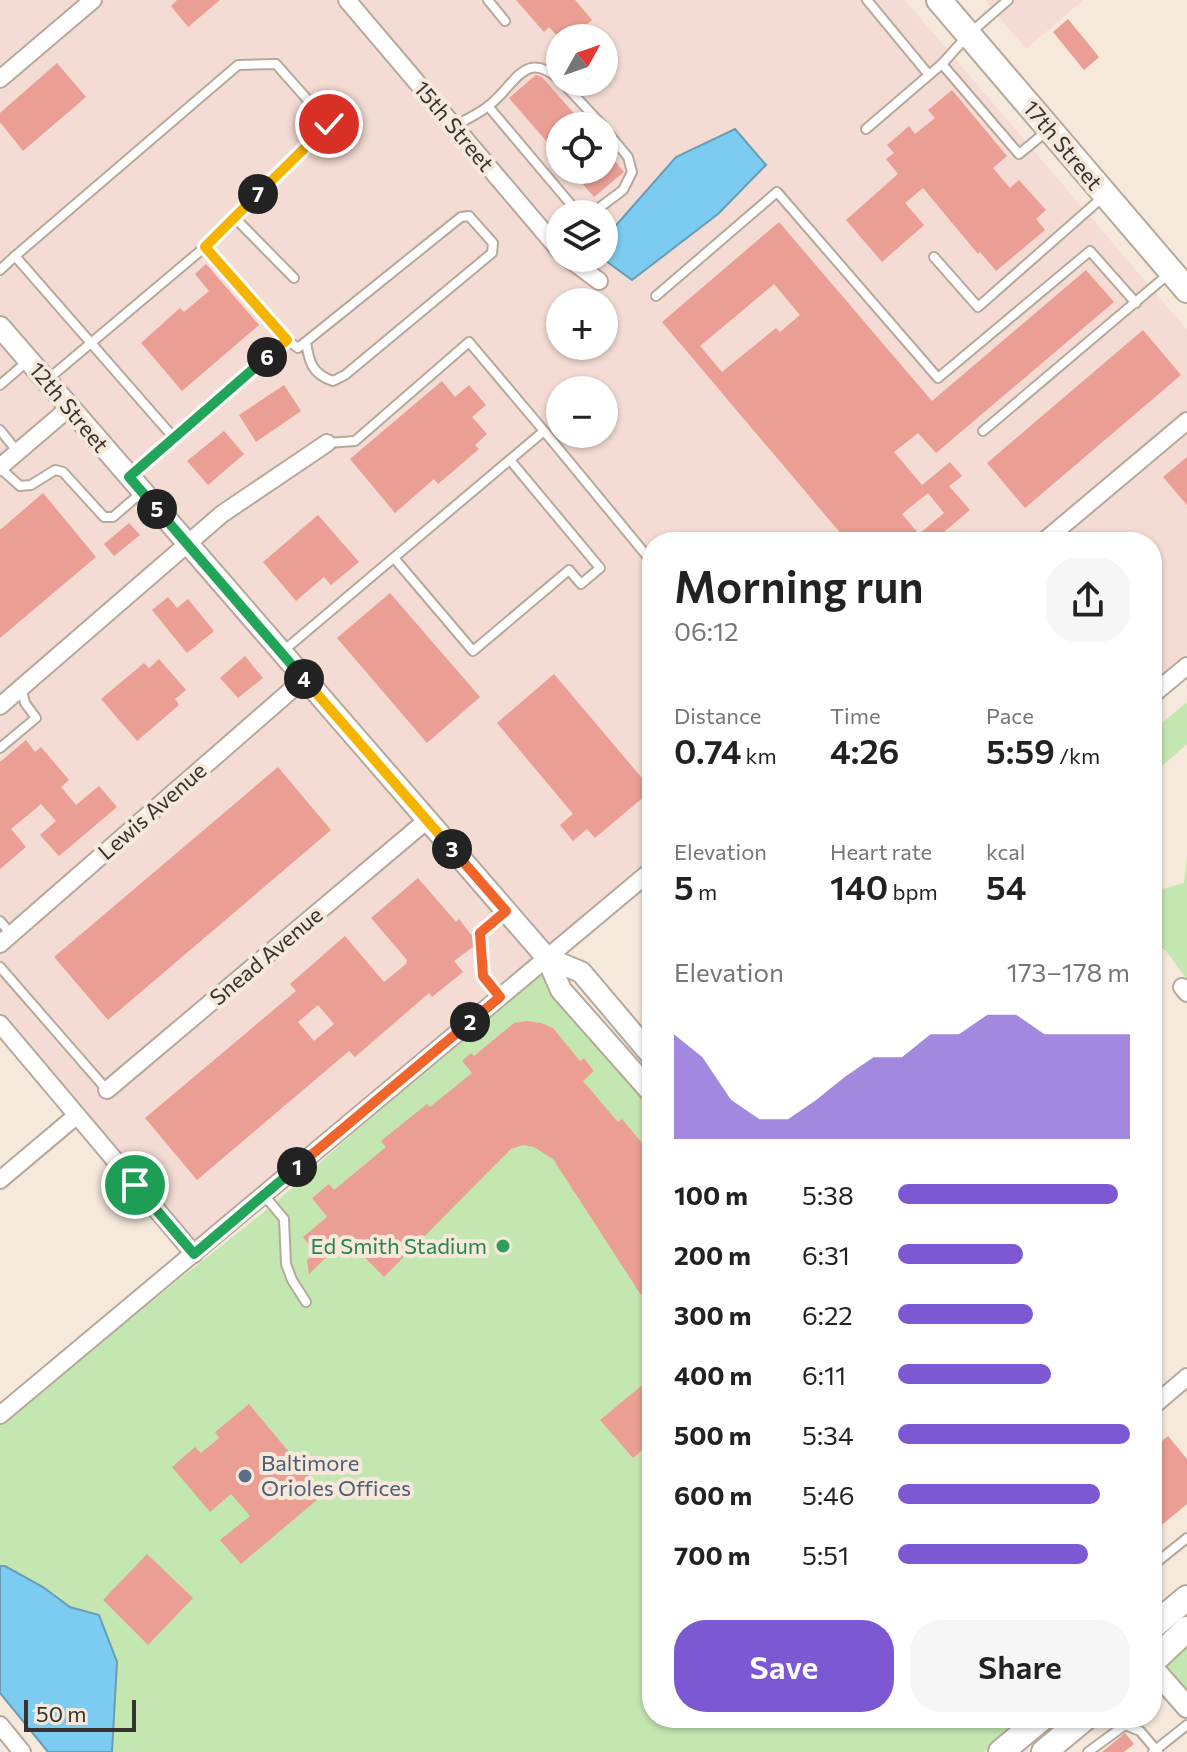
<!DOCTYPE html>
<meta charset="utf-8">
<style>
body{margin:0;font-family:Commissioner,sans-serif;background:#f6f6f6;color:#222;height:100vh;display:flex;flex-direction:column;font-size:30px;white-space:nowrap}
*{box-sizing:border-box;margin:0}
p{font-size:26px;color:#767676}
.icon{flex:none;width:44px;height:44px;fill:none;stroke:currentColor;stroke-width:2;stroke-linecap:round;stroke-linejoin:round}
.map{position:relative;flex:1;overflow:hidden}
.details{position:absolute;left:642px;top:532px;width:520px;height:1196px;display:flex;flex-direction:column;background:#fff;border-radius:32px;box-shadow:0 2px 6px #0004}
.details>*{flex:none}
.needle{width:52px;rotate:50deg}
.tools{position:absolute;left:546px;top:24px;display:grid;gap:16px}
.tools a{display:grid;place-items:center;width:72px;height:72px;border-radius:50%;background:#fff;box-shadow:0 2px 6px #0004;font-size:40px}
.scale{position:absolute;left:24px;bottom:20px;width:112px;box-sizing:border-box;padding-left:8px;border:4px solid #37322d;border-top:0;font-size:22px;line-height:28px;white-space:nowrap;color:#37322d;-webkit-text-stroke:6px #f6e8db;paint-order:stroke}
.pin{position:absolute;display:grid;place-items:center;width:68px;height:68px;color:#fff;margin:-34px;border:4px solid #fff;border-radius:50%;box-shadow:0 2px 8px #0007}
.km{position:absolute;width:40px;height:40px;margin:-20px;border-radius:50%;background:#222;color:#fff;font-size:22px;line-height:40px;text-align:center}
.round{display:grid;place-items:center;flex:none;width:84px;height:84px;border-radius:32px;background:#f6f6f6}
.headline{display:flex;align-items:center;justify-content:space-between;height:136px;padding:0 32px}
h1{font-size:44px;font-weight:600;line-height:60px}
.figures{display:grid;grid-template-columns:repeat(3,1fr);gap:12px;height:136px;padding:8px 32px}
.figures div{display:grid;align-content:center}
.figures b{font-size:34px;font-weight:600}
.figures small{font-size:22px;font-weight:400}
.figures p{font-size:22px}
.chart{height:224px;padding:16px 32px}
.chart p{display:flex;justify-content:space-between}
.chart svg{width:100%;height:144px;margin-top:8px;fill:#7c58d2;opacity:.7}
.button{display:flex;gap:16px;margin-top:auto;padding:16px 32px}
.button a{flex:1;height:92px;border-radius:32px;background:#7c58d2;color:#fff;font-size:32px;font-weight:600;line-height:92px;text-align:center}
.button a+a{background:#f6f6f6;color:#222}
ul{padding:0 32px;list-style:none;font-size:26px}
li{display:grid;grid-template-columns:128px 96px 1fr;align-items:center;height:60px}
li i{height:20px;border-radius:10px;background:#7c58d2}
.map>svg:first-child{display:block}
.industrial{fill:#f4dbd3;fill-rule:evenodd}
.green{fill:#c4e7b1}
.water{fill:#7ccbf0;stroke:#679db6;stroke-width:2}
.building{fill:#eb9e93;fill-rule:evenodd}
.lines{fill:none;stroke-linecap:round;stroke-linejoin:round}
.service-casing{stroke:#b6a99c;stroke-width:12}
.minor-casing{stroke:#b6a99c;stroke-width:20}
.tertiary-casing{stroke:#b6a99c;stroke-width:24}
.secondary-casing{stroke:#b6a99c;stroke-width:28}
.service{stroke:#fff;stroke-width:8}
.minor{stroke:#fff;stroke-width:16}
.tertiary{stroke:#fff;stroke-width:20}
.secondary{stroke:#fff;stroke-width:24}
.split-1-casing{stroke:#fff;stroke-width:16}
.split-2-casing{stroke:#fff;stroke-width:16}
.split-3-casing{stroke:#fff;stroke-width:16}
.split-4-casing{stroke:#fff;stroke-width:16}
.split-5-casing{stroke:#fff;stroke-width:16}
.split-6-casing{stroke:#fff;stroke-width:16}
.split-7-casing{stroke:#fff;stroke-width:16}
.split-8-casing{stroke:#fff;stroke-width:16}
.split-1{stroke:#22a559;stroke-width:10}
.split-2{stroke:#f0652b;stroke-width:10}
.split-3{stroke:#f0652b;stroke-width:10}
.split-4{stroke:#f5b400;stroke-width:10}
.split-5{stroke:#22a559;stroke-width:10}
.split-6{stroke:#22a559;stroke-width:10}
.split-7{stroke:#f5b400;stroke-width:10}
.split-8{stroke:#f5b400;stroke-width:10}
.leisure-dot{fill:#2e9e5b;stroke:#f6e8db;stroke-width:3}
.service-dot{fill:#5c6f8a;stroke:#f6e8db;stroke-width:3}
.labels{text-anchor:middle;stroke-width:8;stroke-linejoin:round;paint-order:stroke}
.street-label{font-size:22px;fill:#37322d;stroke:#f6e8db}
.leisure-label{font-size:22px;fill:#27864d;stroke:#f6e8db;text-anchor:end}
.service-label{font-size:22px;fill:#4e5e75;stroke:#f6e8db;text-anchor:start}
</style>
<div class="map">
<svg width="1187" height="1752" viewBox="0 0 1187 1752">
<rect width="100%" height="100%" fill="#f6e8db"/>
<g class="industrial">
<path d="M0,0H81L0,68Z"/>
<path d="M105,0H336L555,259L599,292L610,279L582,258H602L632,280L718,214L766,165L676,157L604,239V214H560V238L358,0H905L1187,330V411L1031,542H652V860L548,946L199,544L226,520L338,445L330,432L218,507L189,533L0,313V89ZM560,38H604V82H560ZM560,126H604V170H560ZM560,302H604V346H560ZM560,390H604V434H560Z"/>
<path d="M985,0H1083L1026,49Z"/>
<path d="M0,340L58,407L0,456Z"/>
<path d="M68,419L175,544L0,695V477Z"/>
<path d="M1187,431V655L1152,684V542H1055Z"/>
<path d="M186,556L292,679L0,934V716Z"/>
<path d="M302,691L415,821L95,1090L104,1101L425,832L535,957L196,1242L0,1011V954Z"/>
</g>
<g class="green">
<path d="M1187,702V744L1152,775V732Z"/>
<path d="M1187,857V979L1166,951L1152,939V892L1184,883Z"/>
<path d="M543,971L555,996L652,1107V1718H1025L984,1752H112L117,1662L99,1615L70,1607L43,1587L5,1566H0V1425L102,1341L275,1203L415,1078Z"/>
<path d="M1187,1639V1693L1162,1664Z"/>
</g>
<g class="water">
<path d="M735,129L766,165L718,214L632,280L602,258H604V239L676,157Z"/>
<path d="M0,1566H5L43,1587L70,1607L99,1615L117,1662L112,1752H48L0,1693Z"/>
</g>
<g class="building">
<path d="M177,0H220L188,27L171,6Z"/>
<path d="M516,0H575L592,20L571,38H559L549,27L544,32Z"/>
<path d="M1068,19L1099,57L1084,70L1053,32Z"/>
<path d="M57,63L86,97L23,151L0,122V113Z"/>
<path d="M536,75L542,77L585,126H560V157L509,98Z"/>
<path d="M952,90L1007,156L993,168L1010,188L1019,180L1046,210L1036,219L1045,230L996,271L980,252L978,254L923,188L905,203L924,225L882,262L846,220L898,174L886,159L894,153L887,145L909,126L915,134L935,118L928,110Z"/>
<path d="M604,148L624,172L594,197L571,170H604Z"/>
<path d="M779,222L932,401L1086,270L1114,302L936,453L918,433L894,452L922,485L950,462L962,476L949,486L970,510L932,542H848L662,322ZM774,284L800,315L780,332L776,328L722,372L700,346ZM928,493L944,513L919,534L902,514Z"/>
<path d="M206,264L259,325L182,391L141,343L180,308L184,312L209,291L195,274Z"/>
<path d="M1143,330L1181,375L1025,508L987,463Z"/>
<path d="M442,381L455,397L469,385L486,405L472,417L487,434L475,445L479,449L438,484L434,479L395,513L350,459Z"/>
<path d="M284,385L301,411L256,442L239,415Z"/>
<path d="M224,431L244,454L208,485L187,461Z"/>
<path d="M1187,457V505L1163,477Z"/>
<path d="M43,493L96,557L0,638V530Z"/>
<path d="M318,515L359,562L331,585L324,577L296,601L263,562Z"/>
<path d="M129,523L140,535L114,556L104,544Z"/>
<path d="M390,593L480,697L427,743L337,638Z"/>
<path d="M168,597L177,608L188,599L214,631L187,653L152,610Z"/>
<path d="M245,656L263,678L238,698L220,678Z"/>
<path d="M159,659L186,690L175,699L179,705L137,741L101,699L144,663L149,668Z"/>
<path d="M554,674L652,790L595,838L587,829L573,841L560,825L573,814L497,723Z"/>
<path d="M26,740L35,752L41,747L69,780L61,787L76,805L99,786L117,807L59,856L40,835L56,821L41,804L11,829L26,847L0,869V762Z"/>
<path d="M278,767L331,830L108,1020L54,957Z"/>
<path d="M418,878L456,922L459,919L473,937L474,946L454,961L463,972L432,997L429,993L355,1057L349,1051L197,1180L145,1118L296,991L290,984L345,936L384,982L406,964L407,960L371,918ZM318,1005L334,1024L314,1041L298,1022Z"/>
<path d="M526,1021L541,1023L553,1028L580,1061L584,1058L594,1071L583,1081L618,1122L622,1119L652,1155V1288L641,1295L553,1159L534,1147L523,1145L511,1149L384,1277L346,1238L309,1274L307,1260L315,1253L303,1237L327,1217L312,1198L329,1184L334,1190L386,1147L381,1141L427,1104L430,1107L472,1073L462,1061L471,1053L474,1056L514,1023Z"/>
<path d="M652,1377V1442L633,1458L600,1420Z"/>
<path d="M249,1404L324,1494L241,1564L220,1540L250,1516L231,1494L210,1512L172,1467L195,1447L201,1453L219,1438L215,1432Z"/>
<path d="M1168,1436L1187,1459V1504L1152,1533V1450Z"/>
<path d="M147,1554L193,1598L148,1645L103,1600Z"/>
<path d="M1125,1733L1134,1744L1124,1752H1102Z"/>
</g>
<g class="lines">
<defs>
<g id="service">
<path d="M488,0L505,21"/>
<path d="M867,0L929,75L942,64"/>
<path d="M1008,0L969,34L942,64L1019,154L1047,131"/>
<path d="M562,82L603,126"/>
<path d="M488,106L579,214"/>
<path d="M454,126C467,119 483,112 493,102C517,81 526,50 560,80"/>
<path d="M866,129L929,75"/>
<path d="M591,214L623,190L632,172L628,157L604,128"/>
<path d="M234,217L294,278"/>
<path d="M934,257L978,307L1104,196"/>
<path d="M0,270L15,256"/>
<path d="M656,296L777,192L938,378L1090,251L1136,303"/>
<path d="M287,340L298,348L461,217L469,216L493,243L492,253L345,375L333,381C312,374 309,362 306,342"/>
<path d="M47,380L205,247"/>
<path d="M0,385L29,360"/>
<path d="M0,430L17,451"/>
<path d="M983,431L1171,272"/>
<path d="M327,443L355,441L469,342L544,431"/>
<path d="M0,468L20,486L31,485L55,470L63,472L104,517H113L142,492"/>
<path d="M131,476L287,340L205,247L329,124L276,64L238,65L15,256L174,438"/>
<path d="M394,558L473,651L569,570L581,584L600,568L510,460"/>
<path d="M282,652L544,431L647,556"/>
<path d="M0,748L36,718L25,703L21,687"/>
<path d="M0,921L11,934"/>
<path d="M0,967L107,1090"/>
<path d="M500,997L483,976L480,933L505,911"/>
<path d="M264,1195L284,1219L286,1264L292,1280L306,1302"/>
<path d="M1152,1566L1187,1538"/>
<path d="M1088,1752L1125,1725L1140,1731L1158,1752"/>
<path d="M1153,1752L1187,1725"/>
</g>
<g id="minor">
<path d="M347,0L560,251"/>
<path d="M0,79L93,0"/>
<path d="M568,258L599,281"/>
<path d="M0,467L69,408"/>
<path d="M1043,542L1187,421"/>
<path d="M1152,695L1187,666"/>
<path d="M0,706L222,514L327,443"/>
<path d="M0,944L304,679"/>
<path d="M1182,987L1187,993"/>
<path d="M0,1024L194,1254"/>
<path d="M107,1090L426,821"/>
<path d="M0,1180L76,1116"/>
<path d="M1153,1406L1187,1377"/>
<path d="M0,1415L652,870"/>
<path d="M0,1725L22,1752"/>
</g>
<g id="tertiary">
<path d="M0,327L547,958L561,990L652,1093"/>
<path d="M547,958L581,972L652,1056"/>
<path d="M1152,1667L1187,1707"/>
</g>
<g id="secondary">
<path d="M939,0L1187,290"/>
<path d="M1152,1627L1187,1598"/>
<path d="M1152,1662L1187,1629"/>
<path d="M1001,1752L1042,1718"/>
<path d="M1044,1752L1085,1718"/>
</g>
</defs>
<use href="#service" class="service-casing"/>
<use href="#minor" class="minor-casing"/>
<use href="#tertiary" class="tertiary-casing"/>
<use href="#secondary" class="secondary-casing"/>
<use href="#service" class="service"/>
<use href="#minor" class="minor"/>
<use href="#tertiary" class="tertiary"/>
<use href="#secondary" class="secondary"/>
</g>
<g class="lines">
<defs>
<path id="split-1" d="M135,1185L194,1254L297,1167"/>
<path id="split-2" d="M297,1167L470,1022"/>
<path id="split-3" d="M452,849L506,911L480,933L483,976L500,997L470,1022"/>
<path id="split-4" d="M304,679L452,849"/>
<path id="split-5" d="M157,509L304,679"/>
<path id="split-6" d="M157,509L129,477L267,357"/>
<path id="split-7" d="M258,194L205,247L287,340L267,357"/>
<path id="split-8" d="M258,194L329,124"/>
</defs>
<use href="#split-1" class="split-1-casing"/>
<use href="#split-2" class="split-2-casing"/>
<use href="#split-3" class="split-3-casing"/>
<use href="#split-4" class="split-4-casing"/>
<use href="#split-5" class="split-5-casing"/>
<use href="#split-6" class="split-6-casing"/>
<use href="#split-7" class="split-7-casing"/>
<use href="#split-8" class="split-8-casing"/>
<use href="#split-1" class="split-1"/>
<use href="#split-2" class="split-2"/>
<use href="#split-3" class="split-3"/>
<use href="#split-4" class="split-4"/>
<use href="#split-5" class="split-5"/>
<use href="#split-6" class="split-6"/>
<use href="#split-7" class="split-7"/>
<use href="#split-8" class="split-8"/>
</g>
<circle class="leisure-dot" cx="503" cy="1246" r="8"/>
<circle class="service-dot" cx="245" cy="1476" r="8"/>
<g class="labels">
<g class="street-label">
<text transform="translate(454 126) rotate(50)" y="8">15th Street</text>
<text transform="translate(1063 145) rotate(50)" y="8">17th Street</text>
<text transform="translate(69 407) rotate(50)" y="8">12th Street</text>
<text transform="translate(152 811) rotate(-41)" y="8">Lewis Avenue</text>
<text transform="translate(266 956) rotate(-40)" y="8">Snead Avenue</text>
</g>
<g class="leisure-label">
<text x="487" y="1254">Ed Smith Stadium</text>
</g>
<g class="service-label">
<text x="261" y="1471">Baltimore<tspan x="261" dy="25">Orioles Offices</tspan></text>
</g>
</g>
</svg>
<div class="tools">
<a><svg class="needle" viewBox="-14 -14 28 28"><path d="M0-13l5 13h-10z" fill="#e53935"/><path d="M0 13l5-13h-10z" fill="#767676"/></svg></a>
<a><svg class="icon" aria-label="locate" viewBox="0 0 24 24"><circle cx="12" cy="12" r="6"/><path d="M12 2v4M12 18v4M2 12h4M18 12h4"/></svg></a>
<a><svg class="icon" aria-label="layers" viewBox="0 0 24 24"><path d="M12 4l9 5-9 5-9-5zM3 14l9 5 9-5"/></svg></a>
<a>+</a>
<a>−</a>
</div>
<div class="scale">50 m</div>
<div class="pin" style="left:135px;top:1185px;background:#1e9e55"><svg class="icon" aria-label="arrive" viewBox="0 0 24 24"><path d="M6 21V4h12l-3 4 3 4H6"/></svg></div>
<div class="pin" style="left:329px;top:124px;background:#d93025"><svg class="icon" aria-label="check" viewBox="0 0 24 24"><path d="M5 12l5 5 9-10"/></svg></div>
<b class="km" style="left:297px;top:1167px">1</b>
<b class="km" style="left:470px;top:1022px">2</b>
<b class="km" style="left:452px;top:849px">3</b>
<b class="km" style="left:304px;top:679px">4</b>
<b class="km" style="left:157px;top:509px">5</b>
<b class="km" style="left:267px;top:357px">6</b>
<b class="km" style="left:258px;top:194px">7</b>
<section class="details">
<div class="headline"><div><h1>Morning run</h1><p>06:12</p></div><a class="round"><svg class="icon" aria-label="share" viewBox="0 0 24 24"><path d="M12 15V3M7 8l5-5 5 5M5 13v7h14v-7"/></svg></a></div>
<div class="figures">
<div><p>Distance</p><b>0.74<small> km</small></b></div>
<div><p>Time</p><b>4:26</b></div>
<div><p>Pace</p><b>5:59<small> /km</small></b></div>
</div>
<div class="figures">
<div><p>Elevation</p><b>5<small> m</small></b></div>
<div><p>Heart rate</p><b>140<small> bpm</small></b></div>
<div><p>kcal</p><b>54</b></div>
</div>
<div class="chart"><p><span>Elevation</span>173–178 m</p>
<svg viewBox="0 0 160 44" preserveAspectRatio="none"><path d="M0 44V12L10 19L20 32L30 38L40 38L50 32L60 25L70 19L80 19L90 12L100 12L110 6L120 6L130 12L140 12L150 12L160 12V44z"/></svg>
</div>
<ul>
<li><b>100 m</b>5:38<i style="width:95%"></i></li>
<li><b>200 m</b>6:31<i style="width:54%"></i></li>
<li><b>300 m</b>6:22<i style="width:58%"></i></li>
<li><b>400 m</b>6:11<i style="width:66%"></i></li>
<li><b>500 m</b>5:34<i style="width:100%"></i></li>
<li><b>600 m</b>5:46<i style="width:87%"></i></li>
<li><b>700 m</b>5:51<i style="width:82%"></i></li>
</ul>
<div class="button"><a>Save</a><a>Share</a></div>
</section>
</div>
